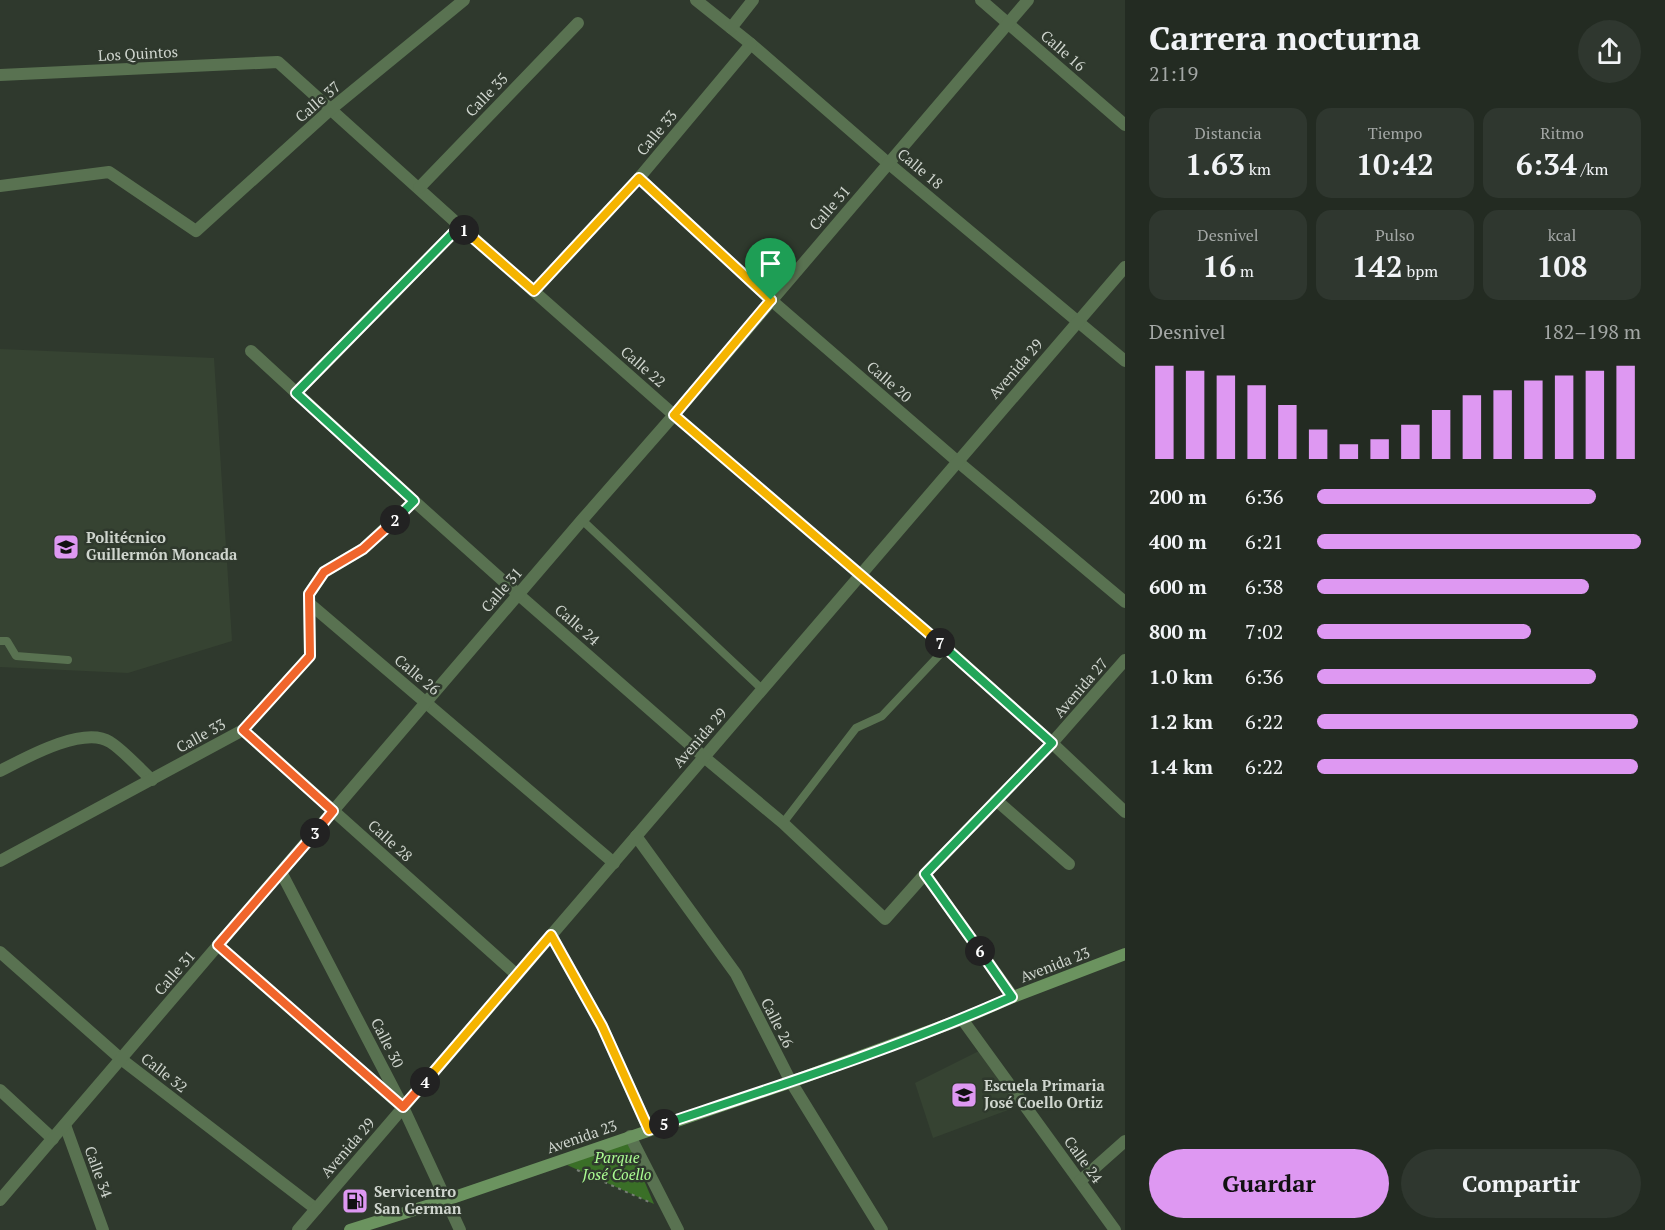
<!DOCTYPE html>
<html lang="es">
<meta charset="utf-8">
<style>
body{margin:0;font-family:"PT Serif",serif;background:#2f372f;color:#f1f3f6;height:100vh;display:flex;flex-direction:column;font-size:22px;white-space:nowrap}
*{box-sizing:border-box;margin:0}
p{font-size:20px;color:#a3a7a5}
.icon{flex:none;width:33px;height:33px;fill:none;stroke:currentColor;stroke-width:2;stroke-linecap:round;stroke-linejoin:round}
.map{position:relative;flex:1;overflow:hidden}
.side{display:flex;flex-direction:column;background:#232b22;width:540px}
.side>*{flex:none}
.pin{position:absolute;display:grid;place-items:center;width:51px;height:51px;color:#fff;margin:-62px -26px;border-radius:50% 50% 50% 0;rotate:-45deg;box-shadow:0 0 6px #0007}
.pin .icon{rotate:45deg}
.km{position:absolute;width:30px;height:30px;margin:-15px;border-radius:50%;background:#222;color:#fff;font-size:16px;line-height:30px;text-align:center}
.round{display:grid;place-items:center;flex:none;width:63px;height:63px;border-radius:32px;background:#2f372f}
.summary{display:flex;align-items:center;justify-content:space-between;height:102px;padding:0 24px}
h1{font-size:33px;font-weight:800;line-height:45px}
.stats{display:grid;grid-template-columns:repeat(3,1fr);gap:9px;height:102px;padding:6px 24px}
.stats div{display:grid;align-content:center;border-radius:15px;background:#2f372f;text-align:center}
.stats b{font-size:30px;font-weight:800}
.stats small{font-size:16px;font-weight:400}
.stats p{font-size:16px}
.chart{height:168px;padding:12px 24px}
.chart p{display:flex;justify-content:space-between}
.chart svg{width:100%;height:108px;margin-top:6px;stroke:#de98f2;stroke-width:6}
.primary-button{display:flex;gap:12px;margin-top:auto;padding:12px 24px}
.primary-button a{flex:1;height:69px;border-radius:36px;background:#de98f2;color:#111;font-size:24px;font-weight:800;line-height:69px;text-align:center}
.primary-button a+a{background:#2f372f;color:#f1f3f6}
ul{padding:0 24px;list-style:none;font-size:20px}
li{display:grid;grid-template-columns:96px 72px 1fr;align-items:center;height:45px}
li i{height:15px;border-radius:8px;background:#de98f2}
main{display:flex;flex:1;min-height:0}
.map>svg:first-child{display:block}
.built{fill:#364332}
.green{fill:#3a6f27}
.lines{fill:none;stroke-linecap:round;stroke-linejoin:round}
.path{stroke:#777f76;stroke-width:2;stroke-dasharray:3 4.5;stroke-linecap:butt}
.service{stroke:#597251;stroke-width:8}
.minor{stroke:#597251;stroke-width:12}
.tertiary{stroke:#597251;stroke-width:12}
.secondary{stroke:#6b935f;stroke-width:12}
.split-1-casing{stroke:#fff;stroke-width:12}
.split-2-casing{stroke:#fff;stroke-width:12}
.split-3-casing{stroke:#fff;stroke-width:12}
.split-4-casing{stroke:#fff;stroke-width:12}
.split-5-casing{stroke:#fff;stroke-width:12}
.split-6-casing{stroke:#fff;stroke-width:12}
.split-7-casing{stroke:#fff;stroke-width:12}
.split-8-casing{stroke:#fff;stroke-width:12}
.split-1{stroke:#f5b400;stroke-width:8}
.split-2{stroke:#22a559;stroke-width:8}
.split-3{stroke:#f0652b;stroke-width:8}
.split-4{stroke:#f0652b;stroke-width:8}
.split-5{stroke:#f5b400;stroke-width:8}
.split-6{stroke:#22a559;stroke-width:8}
.split-7{stroke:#22a559;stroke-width:8}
.split-8{stroke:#f5b400;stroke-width:8}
.labels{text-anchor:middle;stroke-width:5;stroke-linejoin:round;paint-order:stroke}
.street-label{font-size:15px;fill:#cfd5ce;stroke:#2f392d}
.poi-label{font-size:15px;font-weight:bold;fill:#cfd5ce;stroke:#2f392d;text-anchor:start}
.park-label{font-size:15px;font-style:italic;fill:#abfc92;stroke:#2f392d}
</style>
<main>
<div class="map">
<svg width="1125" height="1230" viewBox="0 0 1125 1230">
<rect width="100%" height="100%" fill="#2f392d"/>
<g class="built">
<path d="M0,349L214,358L232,641L128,673L0,667Z"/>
<path d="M981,1050L1016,1107L933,1138L915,1083Z"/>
</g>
<path class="green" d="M628,1142L654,1204L567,1165Z"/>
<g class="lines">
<path class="path" d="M577,1170L649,1202"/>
<g class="service">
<path d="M582,520L762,689"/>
<path d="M0,641H7L16,656L68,660"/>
<path d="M783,823L856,728L882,716L946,648"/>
</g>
<g class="minor">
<path d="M696,0L751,44L888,163L1125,361"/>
<path d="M981,0L1125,125"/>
<path d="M731,28L753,0"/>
<path d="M0,75L278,62L460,226L674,415L946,648L1052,743L1125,812"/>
<path d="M639,178L771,300L957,461L1125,602"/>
<path d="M0,186L109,172L196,231L331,109L464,0"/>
<path d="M419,188L578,23"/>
<path d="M534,291L639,178L751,44"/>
<path d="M251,351L414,501L519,595L704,757L783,823L885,919L925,874L1052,743L1125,660"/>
<path d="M296,393L460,226"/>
<path d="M310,604L614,863"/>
<path d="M243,730L517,975"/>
<path d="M0,771C25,758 84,725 110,742C123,750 140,769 152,780"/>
<path d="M996,800L1069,864"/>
<path d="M636,836L736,974L791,1082L882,1230"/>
<path d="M0,861L243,730L310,656L309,594L324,572L363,549L414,501"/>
<path d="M281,872L403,1107L460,1230"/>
<path d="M925,874L1013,997"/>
<path d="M551,935L602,1026L649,1130"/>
<path d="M218,945L398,1103"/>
<path d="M0,952L121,1059L316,1209"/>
<path d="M962,1019L1115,1230"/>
<path d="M0,1090L53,1139"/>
<path d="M65,1125L103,1230"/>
<path d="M630,1136L678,1230"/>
<path d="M1080,1181L1125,1141"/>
<path d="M0,1200L582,520L674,415L1028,0"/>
</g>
<path class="tertiary" d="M298,1230L1125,267"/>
<path class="secondary" d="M350,1230L446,1200L791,1082L962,1019L1013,997L1125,954"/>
</g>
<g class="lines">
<defs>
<path id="split-1" d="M464,230L534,291L639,178L771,300"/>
<path id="split-2" d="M395,520L414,501L296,393L460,226L464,230"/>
<path id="split-3" d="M315,833L333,811L243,730L310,656L309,594L324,572L363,549L395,520"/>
<path id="split-4" d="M315,833L218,945L403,1107L425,1082"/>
<path id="split-5" d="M425,1082L551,935L602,1026L649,1130L664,1124"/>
<path id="split-6" d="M664,1124C781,1085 900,1047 1012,997L980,951"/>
<path id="split-7" d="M940,643L1052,743L925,874L980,951"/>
<path id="split-8" d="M771,300L674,415L940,643"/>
</defs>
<use href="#split-1" class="split-1-casing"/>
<use href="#split-2" class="split-2-casing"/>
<use href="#split-3" class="split-3-casing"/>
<use href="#split-4" class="split-4-casing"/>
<use href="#split-5" class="split-5-casing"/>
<use href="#split-6" class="split-6-casing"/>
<use href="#split-7" class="split-7-casing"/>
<use href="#split-8" class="split-8-casing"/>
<use href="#split-1" class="split-1"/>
<use href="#split-2" class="split-2"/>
<use href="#split-3" class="split-3"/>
<use href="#split-4" class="split-4"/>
<use href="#split-5" class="split-5"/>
<use href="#split-6" class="split-6"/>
<use href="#split-7" class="split-7"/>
<use href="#split-8" class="split-8"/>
</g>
<defs>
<symbol id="school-square" viewBox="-11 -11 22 22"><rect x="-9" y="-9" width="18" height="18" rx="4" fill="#de98f2" stroke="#2f392d"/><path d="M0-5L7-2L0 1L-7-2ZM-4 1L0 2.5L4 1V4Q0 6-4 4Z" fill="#111"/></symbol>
<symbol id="fuel-square" viewBox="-11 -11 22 22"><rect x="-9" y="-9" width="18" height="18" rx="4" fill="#de98f2" stroke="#2f392d"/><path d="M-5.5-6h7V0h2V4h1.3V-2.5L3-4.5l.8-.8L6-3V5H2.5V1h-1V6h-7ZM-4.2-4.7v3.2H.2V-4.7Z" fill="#111"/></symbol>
</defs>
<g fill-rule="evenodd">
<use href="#school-square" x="51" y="532" width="30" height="30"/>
<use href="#school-square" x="949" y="1080" width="30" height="30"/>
<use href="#fuel-square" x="340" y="1186" width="30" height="30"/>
</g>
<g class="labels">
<g class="street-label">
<text transform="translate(1063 51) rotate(41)" y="5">Calle 16</text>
<text transform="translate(138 54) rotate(-3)" y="5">Los Quintos</text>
<text transform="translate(487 95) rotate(-46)" y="5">Calle 35</text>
<text transform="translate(318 102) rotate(-41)" y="5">Calle 37</text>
<text transform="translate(657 133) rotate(-50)" y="5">Calle 33</text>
<text transform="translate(920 169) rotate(40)" y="5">Calle 18</text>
<text transform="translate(830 208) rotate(-49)" y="5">Calle 31</text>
<text transform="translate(643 367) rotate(41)" y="5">Calle 22</text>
<text transform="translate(1016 369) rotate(-49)" y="5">Avenida 29</text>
<text transform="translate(889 382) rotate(41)" y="5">Calle 20</text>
<text transform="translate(502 590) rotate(-49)" y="5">Calle 31</text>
<text transform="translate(577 625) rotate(41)" y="5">Calle 24</text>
<text transform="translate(417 675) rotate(40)" y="5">Calle 26</text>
<text transform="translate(1081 688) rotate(-49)" y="5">Avenida 27</text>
<text transform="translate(201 736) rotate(-29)" y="5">Calle 33</text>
<text transform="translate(700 738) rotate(-49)" y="5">Avenida 29</text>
<text transform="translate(390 841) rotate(42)" y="5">Calle 28</text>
<text transform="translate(1055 965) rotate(-21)" y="5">Avenida 23</text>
<text transform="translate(175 973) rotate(-49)" y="5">Calle 31</text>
<text transform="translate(777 1023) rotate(63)" y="5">Calle 26</text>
<text transform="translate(387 1043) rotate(63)" y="5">Calle 30</text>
<text transform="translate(164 1073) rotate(38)" y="5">Calle 32</text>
<text transform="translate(582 1137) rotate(-19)" y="5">Avenida 23</text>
<text transform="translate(348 1148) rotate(-49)" y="5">Avenida 29</text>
<text transform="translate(1083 1160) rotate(54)" y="5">Calle 24</text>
<text transform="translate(98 1172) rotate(70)" y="5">Calle 34</text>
</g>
<g class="poi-label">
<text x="86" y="543">Politécnico<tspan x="86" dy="17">Guillermón Moncada</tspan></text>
<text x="984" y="1091">Escuela Primaria<tspan x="984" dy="17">José Coello Ortiz</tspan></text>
<text x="374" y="1197">Servicentro<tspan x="374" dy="17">San German</tspan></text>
</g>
<g class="park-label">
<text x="617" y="1163">Parque<tspan x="617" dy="17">José Coello</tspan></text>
</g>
</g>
</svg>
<div class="pin" style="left:771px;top:300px;background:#1e9e55"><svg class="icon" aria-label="arrive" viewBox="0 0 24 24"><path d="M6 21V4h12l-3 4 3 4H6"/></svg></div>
<b class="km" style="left:464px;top:230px">1</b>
<b class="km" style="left:395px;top:520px">2</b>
<b class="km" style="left:315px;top:833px">3</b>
<b class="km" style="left:425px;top:1082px">4</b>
<b class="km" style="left:664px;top:1124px">5</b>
<b class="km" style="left:980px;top:951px">6</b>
<b class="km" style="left:940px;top:643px">7</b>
</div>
<section class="side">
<div class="summary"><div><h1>Carrera nocturna</h1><p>21:19</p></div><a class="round"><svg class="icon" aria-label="share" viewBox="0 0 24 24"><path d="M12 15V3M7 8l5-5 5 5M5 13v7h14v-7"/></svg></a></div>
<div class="stats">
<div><p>Distancia</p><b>1.63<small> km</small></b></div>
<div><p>Tiempo</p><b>10:42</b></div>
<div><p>Ritmo</p><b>6:34<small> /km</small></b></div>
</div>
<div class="stats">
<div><p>Desnivel</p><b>16<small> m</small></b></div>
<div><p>Pulso</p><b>142<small> bpm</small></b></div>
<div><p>kcal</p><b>108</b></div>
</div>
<div class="chart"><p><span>Desnivel</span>182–198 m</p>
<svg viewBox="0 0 160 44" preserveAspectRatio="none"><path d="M5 44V6M15 44V8M25 44V10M35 44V14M45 44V22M55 44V32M65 44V38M75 44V36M85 44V30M95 44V24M105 44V18M115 44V16M125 44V12M135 44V10M145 44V8M155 44V6"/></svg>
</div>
<ul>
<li><b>200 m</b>6:36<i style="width:86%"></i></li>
<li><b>400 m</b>6:21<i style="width:100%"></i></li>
<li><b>600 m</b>6:38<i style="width:84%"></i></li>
<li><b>800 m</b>7:02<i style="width:66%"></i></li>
<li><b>1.0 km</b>6:36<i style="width:86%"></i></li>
<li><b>1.2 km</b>6:22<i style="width:99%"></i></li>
<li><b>1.4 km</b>6:22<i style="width:99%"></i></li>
</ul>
<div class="primary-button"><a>Guardar</a><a>Compartir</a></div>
</section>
</main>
